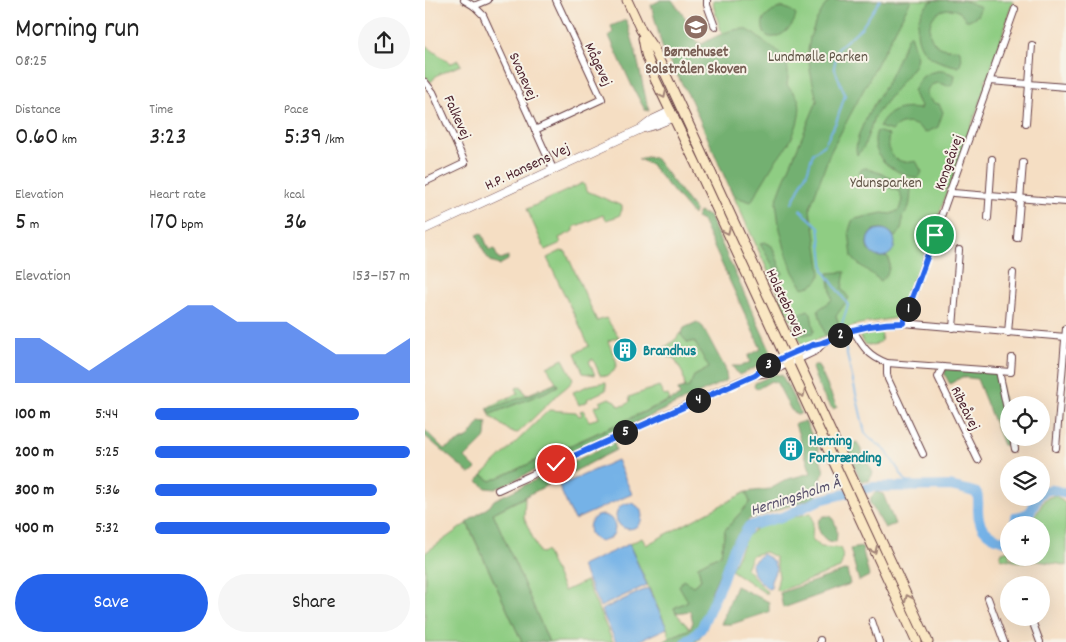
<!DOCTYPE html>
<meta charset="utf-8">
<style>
body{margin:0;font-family:Dekko,sans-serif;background:#f6f6f6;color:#222;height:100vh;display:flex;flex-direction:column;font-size:19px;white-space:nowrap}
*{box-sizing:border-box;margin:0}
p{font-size:16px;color:#767676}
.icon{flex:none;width:28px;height:28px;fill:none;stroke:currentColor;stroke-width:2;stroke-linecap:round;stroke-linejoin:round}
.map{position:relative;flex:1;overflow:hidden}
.sheet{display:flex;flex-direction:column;background:#fff;width:425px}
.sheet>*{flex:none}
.controls{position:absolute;left:575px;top:396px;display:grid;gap:10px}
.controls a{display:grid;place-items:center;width:50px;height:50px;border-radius:50%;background:#fff;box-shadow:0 5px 20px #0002;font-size:25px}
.pin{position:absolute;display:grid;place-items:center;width:42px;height:42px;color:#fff;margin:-21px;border:2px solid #fff;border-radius:50%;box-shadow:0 1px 5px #0007}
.km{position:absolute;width:25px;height:25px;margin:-12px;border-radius:50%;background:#222;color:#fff;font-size:14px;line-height:25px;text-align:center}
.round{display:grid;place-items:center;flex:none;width:52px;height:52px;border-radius:26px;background:#f6f6f6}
.summary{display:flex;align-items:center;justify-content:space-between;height:85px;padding:0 15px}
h1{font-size:28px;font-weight:600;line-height:38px}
.stats{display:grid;grid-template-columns:repeat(3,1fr);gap:8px;height:85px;padding:5px 15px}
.stats div{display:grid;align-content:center}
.stats b{font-size:25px;font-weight:600}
.stats small{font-size:14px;font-weight:400}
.stats p{font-size:14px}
.chart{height:140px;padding:10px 15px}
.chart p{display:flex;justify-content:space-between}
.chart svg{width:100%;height:90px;margin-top:5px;fill:#2563eb;opacity:.7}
.primary-button{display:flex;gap:10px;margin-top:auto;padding:10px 15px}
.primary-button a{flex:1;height:58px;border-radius:30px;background:#2563eb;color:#fff;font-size:20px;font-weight:600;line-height:58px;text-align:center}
.primary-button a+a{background:#f6f6f6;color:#222}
ul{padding:0 15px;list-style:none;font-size:16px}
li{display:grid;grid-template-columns:80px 60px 1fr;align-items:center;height:38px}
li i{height:12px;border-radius:6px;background:#2563eb}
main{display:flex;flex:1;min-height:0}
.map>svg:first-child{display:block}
.green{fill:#8fcd83;stroke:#6c7657}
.forest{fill:#73b071;stroke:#5e684e}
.water{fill:#75b2e7;stroke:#606889}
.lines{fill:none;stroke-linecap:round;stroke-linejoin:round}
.stream{stroke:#75b2e7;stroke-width:2}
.river{stroke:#75b2e7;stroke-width:10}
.minor-casing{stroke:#643c42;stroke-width:8}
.tertiary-casing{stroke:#643c42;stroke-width:9}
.secondary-casing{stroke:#643c42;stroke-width:11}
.minor{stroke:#fff;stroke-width:6}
.tertiary{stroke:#fff;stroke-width:8}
.secondary{stroke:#fae7c3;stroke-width:9}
.oneway{stroke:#a28377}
.route-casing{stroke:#fff;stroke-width:10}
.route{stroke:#2563eb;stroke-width:6}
.labels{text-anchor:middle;stroke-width:4;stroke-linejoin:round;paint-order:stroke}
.education-label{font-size:15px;font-weight:bold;fill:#785e54;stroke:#f7f3e8}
.park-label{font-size:15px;fill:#5f5345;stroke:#f7f3e8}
.street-label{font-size:15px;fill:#4a1f2b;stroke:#f7f3e8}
.culture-label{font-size:15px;font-weight:bold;fill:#0d838f;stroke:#f7f3e8;text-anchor:start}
.water-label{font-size:16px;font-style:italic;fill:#59526d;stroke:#f7f3e8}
</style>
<main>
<section class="sheet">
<div class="summary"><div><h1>Morning run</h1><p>08:25</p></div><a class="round"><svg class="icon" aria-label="share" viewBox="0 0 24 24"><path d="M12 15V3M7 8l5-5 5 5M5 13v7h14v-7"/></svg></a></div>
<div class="stats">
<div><p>Distance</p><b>0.60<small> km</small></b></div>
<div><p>Time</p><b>3:23</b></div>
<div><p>Pace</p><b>5:39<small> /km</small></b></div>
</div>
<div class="stats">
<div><p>Elevation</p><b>5<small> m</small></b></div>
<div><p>Heart rate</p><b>170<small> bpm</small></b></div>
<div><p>kcal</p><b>36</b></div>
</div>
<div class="chart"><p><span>Elevation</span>153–157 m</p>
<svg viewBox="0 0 160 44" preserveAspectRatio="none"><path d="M0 44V22L10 22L20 30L30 38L40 30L50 22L60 14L70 6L80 6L90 14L100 14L110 14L120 22L130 30L140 30L150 30L160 22V44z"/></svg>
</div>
<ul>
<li><b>100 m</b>5:44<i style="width:80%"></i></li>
<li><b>200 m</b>5:25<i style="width:100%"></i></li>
<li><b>300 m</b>5:36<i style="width:87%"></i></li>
<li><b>400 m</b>5:32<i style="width:92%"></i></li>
</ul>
<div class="primary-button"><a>Save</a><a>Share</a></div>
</section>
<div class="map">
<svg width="641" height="642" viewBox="0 0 641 642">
<rect width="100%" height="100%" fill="#f7f3e8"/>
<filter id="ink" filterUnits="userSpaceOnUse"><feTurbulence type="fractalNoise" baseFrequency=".02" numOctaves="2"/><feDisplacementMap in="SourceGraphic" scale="10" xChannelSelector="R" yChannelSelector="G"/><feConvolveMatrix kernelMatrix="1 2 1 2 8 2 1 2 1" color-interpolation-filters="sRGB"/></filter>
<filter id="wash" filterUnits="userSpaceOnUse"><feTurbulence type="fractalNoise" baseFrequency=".0096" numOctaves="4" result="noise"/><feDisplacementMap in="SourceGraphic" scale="20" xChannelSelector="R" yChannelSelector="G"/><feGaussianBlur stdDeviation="1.12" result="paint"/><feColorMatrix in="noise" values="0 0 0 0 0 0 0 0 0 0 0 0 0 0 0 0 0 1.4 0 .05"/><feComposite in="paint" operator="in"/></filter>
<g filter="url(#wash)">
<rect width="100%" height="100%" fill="#f5dec3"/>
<g class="green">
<path d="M288,0H587L588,1L583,16V18L563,78H561L560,81L562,82L524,189L522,188L521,192H522L493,275H491L490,278H492L477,317L434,324L377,345L298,173L299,34H297L289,8Z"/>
<path d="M0,45L25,63H27L33,60L36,65L12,75L6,82L0,76Z"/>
<path d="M158,183L162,191L197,206V210L194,216L181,220L178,215L149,227V231L134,238L136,243L120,250L102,209Z"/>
<path d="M136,251L141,252L172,321L181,318L194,337L183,341L192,363L189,371L182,376L175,375L168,359L164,361L170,375L158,373L150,353L164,346L122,258Z"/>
<path d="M452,329L457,334L456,341L448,346L439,344L434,334Z"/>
<path d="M255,333L263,343L269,341L285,368L269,376L264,387L260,389L258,374L249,358L243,357L239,348L251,339Z"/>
<path d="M138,359L147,376L148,380L144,385L132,395L93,433L86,432L66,417L62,408L93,393L91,388L96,386L101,395L131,382L122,367Z"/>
<path d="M181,382V390L162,399L163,401L154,405L148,392L165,385Z"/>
<path d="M234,386L239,396L243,395L245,400L66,481L57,475L124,410L151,412L154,416L157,415L155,411L158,410L164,421L174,418L169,407L176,404L175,402L184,398L191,401L194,406L201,405L205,401L204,397Z"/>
<path d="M321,492L325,502L300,530L296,554L273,566L276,580L268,586L263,601L249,608L251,613L265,629L244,638L242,628L204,544L217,538L221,545Z"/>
<path d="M630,495L641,504V566L634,564L612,561L598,563L575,558L577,552L584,550V558H616V525H599L612,513L620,499Z"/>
<path d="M100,497L99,518L114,552L117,553L121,551L139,591L161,581L188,642H124L68,513Z"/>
<path d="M386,513L388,521L387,539L396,547L415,548C419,555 418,561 415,568L355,591L351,590L354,576L350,557L340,552L327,555L321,568L343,593H340L306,570L322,536L337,524Z"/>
<path d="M42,523L97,642H0V553Z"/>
</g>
<g class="forest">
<path d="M236,0H247L259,16L272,42L277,44C289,37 304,29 318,29C324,29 330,35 335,39C341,44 349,47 354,52C364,60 364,74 362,85C366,90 372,95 374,101C378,117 365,147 353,157L326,202L308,196L266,100L238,50L226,5Z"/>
<path d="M405,0H486L405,153L385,208L386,217L389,225L396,273C393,284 388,285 378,288L368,272L360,249L354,225L351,202L357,185L392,101L385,70L383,51L385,37L391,21L399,7Z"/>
<path d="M509,0H538L556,7L552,16L544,20H541C538,14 533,10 526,9C499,8 497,47 523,49C526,50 531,49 534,49L537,58L534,67C524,64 510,62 502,54C486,39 490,10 509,0Z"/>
<path d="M357,7L366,10L371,15C369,23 366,27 360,32C353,38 340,41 338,29C338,27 337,24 338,21C341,15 351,9 357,7Z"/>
<path d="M201,20C212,49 216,81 224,111L220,110L207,86L184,36L188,33L186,26Z"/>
<path d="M485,34L492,57L490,65L449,117L439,147L432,155C426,136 454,97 464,79C471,66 476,50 483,36Z"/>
<path d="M512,71H519L530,75L529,82L525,86C519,86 515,81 509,84C497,88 502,103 514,104L518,112L513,127L500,133C492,122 476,119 467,131L454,127C462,109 477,107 495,109L496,105L493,102L488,91C495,78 497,74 512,71Z"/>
<path d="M452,131L464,135C459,154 473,166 491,161L497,172L493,179C484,176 474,173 467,168C454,161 446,145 452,131Z"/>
<path d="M222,157L230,158L270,210L268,215L225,164L213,159Z"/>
<path d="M441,168C457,174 473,179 486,190C485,199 486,210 477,217C478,225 477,232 470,237C466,233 462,229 456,229C444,228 440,241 443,250L455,257L460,256L464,258C465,268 464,274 456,281L431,262L427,257L424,231L427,221L430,219L457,213L466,214L474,210L477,200L475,192L438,176L434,173L437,169Z"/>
<path d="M274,212L284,216L349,359L314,375L307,366H317L325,362L323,356L336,349L277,221L271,218Z"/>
<path d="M57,233L64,250L69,249L74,260L83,256V260L74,265C60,262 58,248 52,235Z"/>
<path d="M340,242L347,246L358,274H353L335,244Z"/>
<path d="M420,272L417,289L424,298L411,316L415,328L400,335L393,310L407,300L403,273Z"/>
<path d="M383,310L386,313L389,331L388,333L379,335L375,334L370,327L369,319L376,313Z"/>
<path d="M272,322L278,327L300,368L302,380L70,489L61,488L53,481L57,475L66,481L255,396L253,390L264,387L269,376L284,368L269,341L263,343L256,335L259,328Z"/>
<path d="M389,365H393L412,407L408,409C397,398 392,382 387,368Z"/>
<path d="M520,369L573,373L584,426V438H586L588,446L578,445L552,379L537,377L525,384L520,375Z"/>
<path d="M350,374L357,375L376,413L373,415L366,410L352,383L346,381L334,388L329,387L330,383Z"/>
<path d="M132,383L133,386L119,393L66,414L63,409L115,391Z"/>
<path d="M380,421L393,448L399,472L393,486L391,497L324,519L309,540L300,562L287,590L281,629L271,642H235L265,629L268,622L265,611L251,613L249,608L263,601L254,586L258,580L268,586L276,580L273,566L296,554L300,530L325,502L321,492L345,489L363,479L386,473L370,424Z"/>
<path d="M55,422L62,423L61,437L40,458L51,469L45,474L0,436V430L19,449L44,437Z"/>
<path d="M189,442L191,450L68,513L124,642H97L42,522L65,506L69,500Z"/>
<path d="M432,442L448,473L444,481H436L420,446Z"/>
<path d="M451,492L458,494L470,524L460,528L445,503L446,497Z"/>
<path d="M399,516H406C412,525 413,531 411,542C410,542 404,541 403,541C397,538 392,529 393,523C394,519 397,518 399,516Z"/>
<path d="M437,547L444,576L434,581L425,549Z"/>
<path d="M422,570L425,584L358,608L355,593Z"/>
<path d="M311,586L344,602V612L307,624H296Z"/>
</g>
<g class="water">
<circle cx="456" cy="243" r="14"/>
<path d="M192,460L207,494L149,520L134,486Z"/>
<circle cx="204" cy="516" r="13"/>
<circle cx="177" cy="528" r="13"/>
<path d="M204,544L222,585L175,607L156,566Z"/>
<path d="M337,554L346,559L349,563L351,569L346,581L347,588L343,589C335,580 327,576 326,564Z"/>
<path d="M223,588L242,628L211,642H191L176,610Z"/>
</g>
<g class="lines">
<g class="stream">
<path d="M367,203L383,170L388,153L400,144L412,120L420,95L409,67L413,48L437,27L455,0"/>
<path d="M375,210L394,227L399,271L423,305L417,324"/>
<path d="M419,342L440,433L446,439L461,451L484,486"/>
</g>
<g class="river">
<path d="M616,494C624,487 632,490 641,494"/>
<path d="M590,525L591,517C609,513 605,511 613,498"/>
<path d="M261,642L276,629L297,581L308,550L324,526L360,516L395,500L447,487L525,486L542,490L552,493C554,499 553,504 553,510C553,530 565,538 584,542"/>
</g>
</g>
</g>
<g filter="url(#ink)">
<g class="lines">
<defs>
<g id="minor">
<path d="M39,0L49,6L58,15L128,169"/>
<path d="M282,0V5L290,27"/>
<path d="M49,6L63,0"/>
<path d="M565,81L641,87"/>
<path d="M0,82L8,92L40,163L0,182"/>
<path d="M601,123L607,45"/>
<path d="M110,130L177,99L131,0"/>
<path d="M526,191L528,193L641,202"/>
<path d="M563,218L567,159"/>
<path d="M592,238L598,163"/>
<path d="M478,323L590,9"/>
<path d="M528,328L534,250"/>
<path d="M428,330C438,347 443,356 462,363L586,372L587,358"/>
<path d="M583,333L588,273"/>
<path d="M462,363V374L463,379L498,454"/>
<path d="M518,367L513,377L553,460"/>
<path d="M574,371L584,419"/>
<path d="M331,374L339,367L351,361L428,330L455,324L478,323L641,337"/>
<path d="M588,438L590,449"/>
<path d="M631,448L641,328"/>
<path d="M73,490L315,381L330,375L343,373L372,360L391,351L399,342"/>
<path d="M563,598L579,642"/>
<path d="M606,618L615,642"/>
<path d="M447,621L454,642"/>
<path d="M395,640V642"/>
</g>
<g id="tertiary">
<path d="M220,128L230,125L249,117"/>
<path d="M0,229L216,129L229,119L246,111"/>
</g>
<g id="secondary">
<path d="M202,0L216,30L229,49L240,73L503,642"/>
<path d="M218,38L221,54L230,79L271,164L492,642"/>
</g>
</defs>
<use href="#minor" class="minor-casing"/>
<use href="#tertiary" class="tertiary-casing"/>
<use href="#secondary" class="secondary-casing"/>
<use href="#minor" class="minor"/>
<use href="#tertiary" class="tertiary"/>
<use href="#secondary" class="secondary"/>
</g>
<defs><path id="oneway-chevron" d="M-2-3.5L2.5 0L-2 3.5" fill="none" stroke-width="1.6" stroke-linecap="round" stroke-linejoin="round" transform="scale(1.25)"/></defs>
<g class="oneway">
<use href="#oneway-chevron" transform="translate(238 95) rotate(64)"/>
<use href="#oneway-chevron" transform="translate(302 231) rotate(65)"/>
<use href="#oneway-chevron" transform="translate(377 394) rotate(64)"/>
<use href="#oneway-chevron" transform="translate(449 550) rotate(65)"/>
<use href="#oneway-chevron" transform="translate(483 598) rotate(-115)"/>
</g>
</g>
<g class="lines" filter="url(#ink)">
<defs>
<path id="route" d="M131,464L330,375C345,362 369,352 388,345C392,344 396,344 399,342C404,341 409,337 413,335C434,327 456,323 478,323L510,235"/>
</defs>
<use href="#route" class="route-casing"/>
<use href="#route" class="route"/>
</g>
<defs>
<symbol id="school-disc" viewBox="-11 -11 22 22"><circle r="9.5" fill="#8d6e63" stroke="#f7f3e8"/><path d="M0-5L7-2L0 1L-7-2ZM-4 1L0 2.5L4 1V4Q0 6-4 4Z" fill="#fff"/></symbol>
<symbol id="building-disc" viewBox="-11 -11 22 22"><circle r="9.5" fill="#0f9aa8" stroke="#f7f3e8"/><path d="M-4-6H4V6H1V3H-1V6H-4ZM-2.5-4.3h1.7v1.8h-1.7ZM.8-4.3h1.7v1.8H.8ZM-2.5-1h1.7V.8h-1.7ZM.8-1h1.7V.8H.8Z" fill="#fff"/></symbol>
</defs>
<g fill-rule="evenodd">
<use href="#school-disc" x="257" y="13" width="28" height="28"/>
<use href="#building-disc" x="186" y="336" width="28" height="28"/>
<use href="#building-disc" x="352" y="435" width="28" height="28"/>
</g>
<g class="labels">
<g class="education-label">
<text x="271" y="56">Børnehuset<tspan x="271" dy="17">Solstrålen Skoven</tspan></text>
</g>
<g class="park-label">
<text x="393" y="61">Lundmølle Parken</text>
<text x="461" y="187">Ydunsparken</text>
</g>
<g class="street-label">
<text transform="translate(174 64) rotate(65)" y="5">Mågevej</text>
<text transform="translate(99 76) rotate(66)" y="5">Svanevej</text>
<text transform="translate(33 117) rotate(66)" y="5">Falkevej</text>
<text transform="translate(523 162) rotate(-70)" y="5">Kongeåvej</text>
<text transform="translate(102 166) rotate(-25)" y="5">H.P. Hansens Vej</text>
<text transform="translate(361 302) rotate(65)" y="5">Holstebrovej</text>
<text transform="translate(541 408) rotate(64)" y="5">Ribeåvej</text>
</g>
<g class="culture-label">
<text x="218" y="355">Brandhus</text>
<text x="384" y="445">Herning<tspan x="384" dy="17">Forbrænding</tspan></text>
</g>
<g class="water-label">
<text transform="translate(370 495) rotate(-18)" y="6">Herningsholm Å</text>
</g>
</g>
</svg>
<div class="controls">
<a><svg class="icon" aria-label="locate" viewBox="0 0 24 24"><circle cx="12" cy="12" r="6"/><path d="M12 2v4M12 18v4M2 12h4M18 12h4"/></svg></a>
<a><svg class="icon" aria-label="layers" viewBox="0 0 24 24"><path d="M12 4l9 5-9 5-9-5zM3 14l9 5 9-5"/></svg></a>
<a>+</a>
<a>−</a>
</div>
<div class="pin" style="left:510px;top:235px;background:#1e9e55"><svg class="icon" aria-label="arrive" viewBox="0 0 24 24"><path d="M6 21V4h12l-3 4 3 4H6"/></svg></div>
<div class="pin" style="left:131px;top:464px;background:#d93025"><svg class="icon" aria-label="check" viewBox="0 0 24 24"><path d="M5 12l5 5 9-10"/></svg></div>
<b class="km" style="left:483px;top:309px">1</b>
<b class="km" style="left:415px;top:335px">2</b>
<b class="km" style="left:343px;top:365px">3</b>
<b class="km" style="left:273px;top:400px">4</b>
<b class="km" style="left:200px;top:432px">5</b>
</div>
</main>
